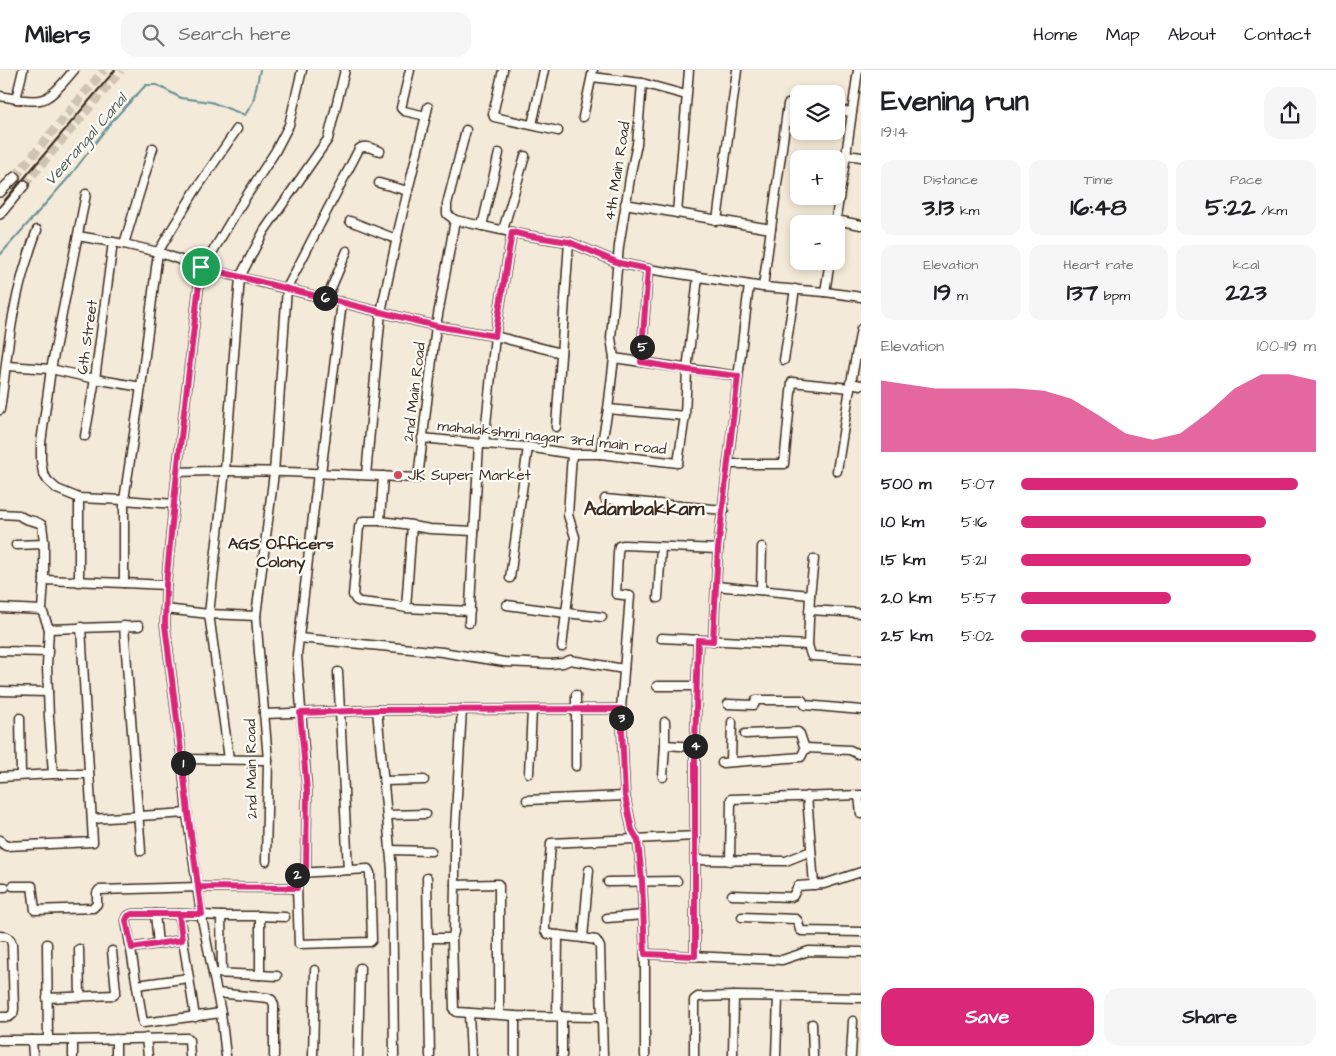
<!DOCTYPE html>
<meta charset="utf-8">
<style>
body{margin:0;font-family:"Architects Daughter",sans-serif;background:#f6f6f6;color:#202124;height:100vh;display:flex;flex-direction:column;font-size:19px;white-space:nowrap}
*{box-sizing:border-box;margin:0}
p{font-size:16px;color:#757577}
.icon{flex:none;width:28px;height:28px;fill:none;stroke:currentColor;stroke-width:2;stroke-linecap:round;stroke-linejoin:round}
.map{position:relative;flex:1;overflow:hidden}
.panel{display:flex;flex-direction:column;background:#fff;width:475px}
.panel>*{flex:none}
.tools{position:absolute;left:790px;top:15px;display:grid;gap:10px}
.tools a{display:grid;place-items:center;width:55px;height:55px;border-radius:10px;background:#fff;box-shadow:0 2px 8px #0003;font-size:25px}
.pin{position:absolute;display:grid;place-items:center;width:42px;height:42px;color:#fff;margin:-21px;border:2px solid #fff;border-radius:50%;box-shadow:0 1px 5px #0007}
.km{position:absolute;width:25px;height:25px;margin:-12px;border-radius:50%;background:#222;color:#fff;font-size:14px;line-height:25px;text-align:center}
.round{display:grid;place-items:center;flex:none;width:52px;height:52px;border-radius:15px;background:#f6f6f6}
.summary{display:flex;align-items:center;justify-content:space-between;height:85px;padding:0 20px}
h1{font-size:28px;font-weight:800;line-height:38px}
.figures{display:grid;grid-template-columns:repeat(3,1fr);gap:8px;height:85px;padding:5px 20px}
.figures div{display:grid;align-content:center;border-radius:12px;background:#f6f6f6;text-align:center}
.figures b{font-size:25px;font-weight:800}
.figures small{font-size:14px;font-weight:400}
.figures p{font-size:14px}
.chart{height:140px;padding:10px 20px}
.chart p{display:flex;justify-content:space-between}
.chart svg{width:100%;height:90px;margin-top:5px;fill:#db2777;opacity:.7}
.primary-button{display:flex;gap:10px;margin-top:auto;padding:10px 20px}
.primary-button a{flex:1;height:58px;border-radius:15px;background:#db2777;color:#fff;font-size:20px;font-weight:800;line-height:58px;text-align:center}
.primary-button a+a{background:#f6f6f6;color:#202124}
ul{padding:0 20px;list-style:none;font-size:16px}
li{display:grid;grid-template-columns:80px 60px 1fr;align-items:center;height:38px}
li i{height:12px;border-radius:6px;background:#db2777}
header{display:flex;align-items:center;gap:30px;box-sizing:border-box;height:70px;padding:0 25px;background:#fff;border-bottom:1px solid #e0e0e0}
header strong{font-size:24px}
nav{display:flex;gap:28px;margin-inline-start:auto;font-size:18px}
.search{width:350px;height:45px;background:#f6f6f6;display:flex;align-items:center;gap:12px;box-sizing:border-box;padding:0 18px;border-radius:15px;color:#757577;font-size:19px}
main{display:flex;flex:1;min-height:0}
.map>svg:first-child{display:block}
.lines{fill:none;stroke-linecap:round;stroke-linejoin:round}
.stream{stroke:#699295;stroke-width:2}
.major-tunnel{stroke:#cfc4b4;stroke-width:9;stroke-dasharray:9 4.5;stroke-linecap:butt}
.minor-casing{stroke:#3b2a1e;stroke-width:11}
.major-casing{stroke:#3b2a1e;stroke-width:12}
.minor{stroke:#fdfcf7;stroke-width:8}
.major{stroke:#fdfcf7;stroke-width:9}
.rail{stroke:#3b2a1e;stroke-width:2}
.route-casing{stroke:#fff;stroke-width:10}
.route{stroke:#db2777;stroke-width:6}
.poi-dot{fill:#d1495b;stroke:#fdfcf7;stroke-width:2}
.labels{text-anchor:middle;stroke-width:4.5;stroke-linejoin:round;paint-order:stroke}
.street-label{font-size:15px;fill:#3b2a1e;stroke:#fdfcf7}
.poi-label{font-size:15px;fill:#3b2a1e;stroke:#fdfcf7;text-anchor:start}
.water-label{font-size:16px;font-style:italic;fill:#525e59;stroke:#fdfcf7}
.neighbourhood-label{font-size:16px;font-weight:bold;fill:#3b2a1e;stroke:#fdfcf7}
.district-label{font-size:20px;font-weight:bold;fill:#3b2a1e;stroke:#fdfcf7}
</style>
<header>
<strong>Milers</strong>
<div class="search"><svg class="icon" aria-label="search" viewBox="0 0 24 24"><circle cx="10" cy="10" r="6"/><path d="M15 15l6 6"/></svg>Search here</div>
<nav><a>Home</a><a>Map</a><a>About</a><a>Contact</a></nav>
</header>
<main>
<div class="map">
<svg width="861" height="986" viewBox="0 0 861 986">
<rect width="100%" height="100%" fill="#f4ead9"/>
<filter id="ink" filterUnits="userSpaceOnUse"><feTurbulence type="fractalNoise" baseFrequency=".02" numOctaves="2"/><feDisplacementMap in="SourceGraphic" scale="10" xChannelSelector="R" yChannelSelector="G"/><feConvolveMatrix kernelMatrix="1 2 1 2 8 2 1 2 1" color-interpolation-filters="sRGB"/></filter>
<g filter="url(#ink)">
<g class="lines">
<path class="stream" d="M0,185L70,106L112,51L146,15H157L181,28L211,32L245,45L253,32L260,0"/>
<g class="major-tunnel">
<path d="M15,107L104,0"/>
<path d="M24,115L121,0"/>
</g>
<defs>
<g id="minor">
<path d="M410,0L401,38L404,41L426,46"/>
<path d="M503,0L493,44L494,47L558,61"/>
<path d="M592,7L642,13L686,25"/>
<path d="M0,26C12,28 36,34 46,28C57,22 66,9 74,0"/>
<path d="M16,29L23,0"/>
<path d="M836,40L852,42"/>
<path d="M583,47L593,0"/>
<path d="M532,55L544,0"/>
<path d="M466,60L447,134V144L455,150L524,165L569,172L619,193L648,199L763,217L825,222L861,227"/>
<path d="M846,85L861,87"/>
<path d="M379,113L408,121"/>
<path d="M86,124L51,299L41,373V390L43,403L48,411L57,419L79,428L124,430L174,434"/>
<path d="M625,134L771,159"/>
<path d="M677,143L689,0"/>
<path d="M836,150L861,155"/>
<path d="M350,151L396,169"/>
<path d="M717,151L737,0"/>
<path d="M835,154L846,85L858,0"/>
<path d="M482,156L499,83"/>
<path d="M503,160L525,86"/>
<path d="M78,166L124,174L158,182L203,198L436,256L495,266L561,283"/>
<path d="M124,174L153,78"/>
<path d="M201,197L177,402L166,515L165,555L182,689L187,743L201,844L221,943L226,986"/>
<path d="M203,198L238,139L275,82L289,55L302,0"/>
<path d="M763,217L788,34L799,35"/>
<path d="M825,222L830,191"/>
<path d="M327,228L347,181"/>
<path d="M614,288L738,306"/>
<path d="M784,290L795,219"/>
<path d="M641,292L648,199"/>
<path d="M7,296L51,299L95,309L141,317"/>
<path d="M850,313L861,315"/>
<path d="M608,339L685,346"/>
<path d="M0,340C4,314 6,289 10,264C15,228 25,193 37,160"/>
<path d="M556,357L569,172"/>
<path d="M85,366L95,309L113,172"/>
<path d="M422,368L484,374L528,377L572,384H600L678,393L685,346L687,300L698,207"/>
<path d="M484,374L495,266L512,162"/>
<path d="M600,384L608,339L614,288L611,268L619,176L631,102L637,74L642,13"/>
<path d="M728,394H784L792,312L850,318"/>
<path d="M837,401L850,318L861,259"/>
<path d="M177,402C257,399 338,404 418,408L436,256L455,150"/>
<path d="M321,403L342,232"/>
<path d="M366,405L381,242L399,158L428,37"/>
<path d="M605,429L724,440"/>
<path d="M0,444L19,445C26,452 35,449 42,455L44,471V510L42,540L49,559L47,596L49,647L53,704"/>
<path d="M380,451L383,406"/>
<path d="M412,456L430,459L474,461"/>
<path d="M16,475L44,474"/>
<path d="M814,489L810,525L808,575L811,585L812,586L861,589"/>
<path d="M510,508L528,377"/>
<path d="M44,510L124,513L166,515"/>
<path d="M79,512V428"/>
<path d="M124,513V430L141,317L158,182L195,121L237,59"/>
<path d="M716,516L810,525"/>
<path d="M761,520L762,477"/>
<path d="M658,528L661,477"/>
<path d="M507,535L566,543L575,467L568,445L572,384"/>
<path d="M0,538L42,540"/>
<path d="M406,538L412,455L380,451H363L359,457L353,525L356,530L360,532L397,536L406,538L470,541"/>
<path d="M165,539L209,544L256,546"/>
<path d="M809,540L861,543"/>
<path d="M469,553L479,374"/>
<path d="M124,556L141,781"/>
<path d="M49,559L139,556"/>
<path d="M299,568L442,582L504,592L550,594L563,593L570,590L624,599"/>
<path d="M661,568L808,575"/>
<path d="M713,571L718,479L749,215"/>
<path d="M562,577L566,543L602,547"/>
<path d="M0,581L48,582"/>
<path d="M338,602L348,800"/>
<path d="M657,616H697"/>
<path d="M0,621L48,622"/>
<path d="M728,634L754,635L756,630H802L805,635L861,640"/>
<path d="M377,640L392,800L394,986"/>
<path d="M264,644L377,640L621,639"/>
<path d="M20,648L21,705"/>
<path d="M665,652V675L695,677"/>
<path d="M745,664L798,662L800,664L805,679"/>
<path d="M182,689L268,690"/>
<path d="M229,689L209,544L225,400L240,207L264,161L328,69L345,0"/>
<path d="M731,691L732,652"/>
<path d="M722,693L801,687L805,679L806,678L850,680L858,684H861"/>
<path d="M576,696V625"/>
<path d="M529,703L532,640"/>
<path d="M0,707L53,704H89"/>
<path d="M663,707L665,675"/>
<path d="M384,711L424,710"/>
<path d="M807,726L814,815"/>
<path d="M859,726L861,744"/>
<path d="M527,730L625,726"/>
<path d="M387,745L426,744"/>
<path d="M92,749L187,743"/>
<path d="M0,770L2,773L6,776L93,772L81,557"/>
<path d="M390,780L431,781"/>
<path d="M696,790L786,791L811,781"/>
<path d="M266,791L268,690L256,546L274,403L287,218L359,79C365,74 373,79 380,81"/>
<path d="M730,791L731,729L861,725"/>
<path d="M589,800L583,868L596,870L600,877L603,986"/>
<path d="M306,801L307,721L297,585L318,403"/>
<path d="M427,808L430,986"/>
<path d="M608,812L677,811"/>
<path d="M455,815V760L462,639"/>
<path d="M13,816H32L35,840L93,838L97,834V823L99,820L198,817L297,818L299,874L370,872L372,870L370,803L368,799L298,803L297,818"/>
<path d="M0,817H5"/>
<path d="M732,825L791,827L793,826L798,816L824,814L861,802"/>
<path d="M155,844L158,874"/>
<path d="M179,844L195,947"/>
<path d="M221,846L222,903"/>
<path d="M260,846L285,847"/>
<path d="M742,847L796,849L798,851L800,860L802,861L861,862"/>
<path d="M607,848L643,845"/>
<path d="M0,866C7,866 10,867 12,874L14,939L13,944L9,947H0"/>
<path d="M429,868H452"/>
<path d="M583,868L548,864L545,861V855L551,773L696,766"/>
<path d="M47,874L48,970"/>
<path d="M131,878L182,870"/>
<path d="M79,879L80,927"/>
<path d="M645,884L782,890L809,881L861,882"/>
<path d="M695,886V677L698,570"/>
<path d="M213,903L259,905L260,901V846H221L186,844H132L128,846L126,850L143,953L221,943"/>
<path d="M259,905L277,906"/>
<path d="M137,915L189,908"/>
<path d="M217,923L268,928L272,930L274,935V986"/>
<path d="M47,928L114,925L116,921L112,881"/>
<path d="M469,943L471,986"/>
<path d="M499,944V816L498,814L455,815L454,862L452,868L454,940L457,942L515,946L602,947"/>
<path d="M515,946V986"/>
<path d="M557,946L558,865"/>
<path d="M562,946V986"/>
<path d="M812,954L813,986"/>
<path d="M146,968L148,986"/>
<path d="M116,969V986"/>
<path d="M0,970H73L187,968L189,970L190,986"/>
<path d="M32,970L33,986"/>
<path d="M73,970V986"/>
<path d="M313,986L315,900"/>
<path d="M358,986L360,898"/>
<path d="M645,986V884L642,811L638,770L632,760L625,726L621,639L630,526L616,524L618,482L619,476L624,475L718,479"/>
<path d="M694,986V930L698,927L734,926L861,928"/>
<path d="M733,986L734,926"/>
<path d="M776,986L778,927"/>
<path d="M851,986L853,951"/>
</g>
<g id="major">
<path d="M0,122L15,107"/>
<path d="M0,144L24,115"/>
</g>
</defs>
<use href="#minor" class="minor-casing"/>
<use href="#major" class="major-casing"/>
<use href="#minor" class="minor"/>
<use href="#major" class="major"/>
<path class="rail" d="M0,137L115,0"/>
</g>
</g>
<g class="lines" filter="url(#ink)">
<defs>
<path id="route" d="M201,197L177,402L166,515L165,555L182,689L188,743L202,844H132L128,846L126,850L132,878L182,870L179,844H202L198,817L297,818L298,803L306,802L307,721L300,643L377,640L621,639L625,726L632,760L638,770L642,811L645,884L695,886V677L698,570L713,571L718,479L738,306L688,300L641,292L648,199L619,193L569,172L524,165L512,162L495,266L436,256L201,197"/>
</defs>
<use href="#route" class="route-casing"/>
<use href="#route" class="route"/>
</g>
<circle class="poi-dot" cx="398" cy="405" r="5"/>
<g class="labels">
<g class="street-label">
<text transform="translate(617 101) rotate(-81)" y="5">4th Main Road</text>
<text transform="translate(87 267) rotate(-82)" y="5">6th Street</text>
<text transform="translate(414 322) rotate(-83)" y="5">2nd Main Road</text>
<text transform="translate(552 367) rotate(6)" y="5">mahalakshmi nagar 3rd main road</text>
<text transform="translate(251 699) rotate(-91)" y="5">2nd Main Road</text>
</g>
<g class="poi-label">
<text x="408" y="410">JK Super Market</text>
</g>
<g class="water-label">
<text transform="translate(85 69) rotate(-49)" y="6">Veerangal Canal</text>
</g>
<g class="neighbourhood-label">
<text x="281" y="479">AGS Officers<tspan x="281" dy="18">Colony</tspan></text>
</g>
<g class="district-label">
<text x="644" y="445">Adambakkam</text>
</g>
</g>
</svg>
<div class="tools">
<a><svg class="icon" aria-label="layers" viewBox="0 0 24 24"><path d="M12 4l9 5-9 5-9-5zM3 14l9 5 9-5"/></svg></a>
<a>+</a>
<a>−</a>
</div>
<div class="pin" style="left:201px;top:197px;background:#1e9e55"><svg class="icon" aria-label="arrive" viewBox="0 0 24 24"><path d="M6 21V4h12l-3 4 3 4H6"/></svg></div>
<b class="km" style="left:183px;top:693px">1</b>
<b class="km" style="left:297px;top:805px">2</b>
<b class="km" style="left:621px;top:648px">3</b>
<b class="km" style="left:695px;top:676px">4</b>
<b class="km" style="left:642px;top:277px">5</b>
<b class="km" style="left:325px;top:228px">6</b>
</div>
<section class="panel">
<div class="summary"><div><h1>Evening run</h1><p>19:14</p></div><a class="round"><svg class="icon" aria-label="share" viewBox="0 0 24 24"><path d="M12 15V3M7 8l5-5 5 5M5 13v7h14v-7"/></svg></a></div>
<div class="figures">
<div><p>Distance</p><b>3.13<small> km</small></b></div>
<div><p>Time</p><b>16:48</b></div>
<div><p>Pace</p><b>5:22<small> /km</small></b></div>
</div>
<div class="figures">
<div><p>Elevation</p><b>19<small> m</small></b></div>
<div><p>Heart rate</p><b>137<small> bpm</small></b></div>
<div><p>kcal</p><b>223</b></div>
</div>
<div class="chart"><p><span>Elevation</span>100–119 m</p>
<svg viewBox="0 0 160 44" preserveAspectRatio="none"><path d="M0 44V9L10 11L20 13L30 13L40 13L50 13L60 14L70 18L80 26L90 35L100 38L110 35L120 25L130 13L140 6L150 6L160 9V44z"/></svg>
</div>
<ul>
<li><b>500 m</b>5:07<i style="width:94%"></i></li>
<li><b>1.0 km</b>5:16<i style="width:83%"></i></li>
<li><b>1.5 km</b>5:21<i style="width:78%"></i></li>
<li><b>2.0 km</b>5:57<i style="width:51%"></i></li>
<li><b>2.5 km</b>5:02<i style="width:100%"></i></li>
</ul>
<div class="primary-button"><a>Save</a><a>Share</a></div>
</section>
</main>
